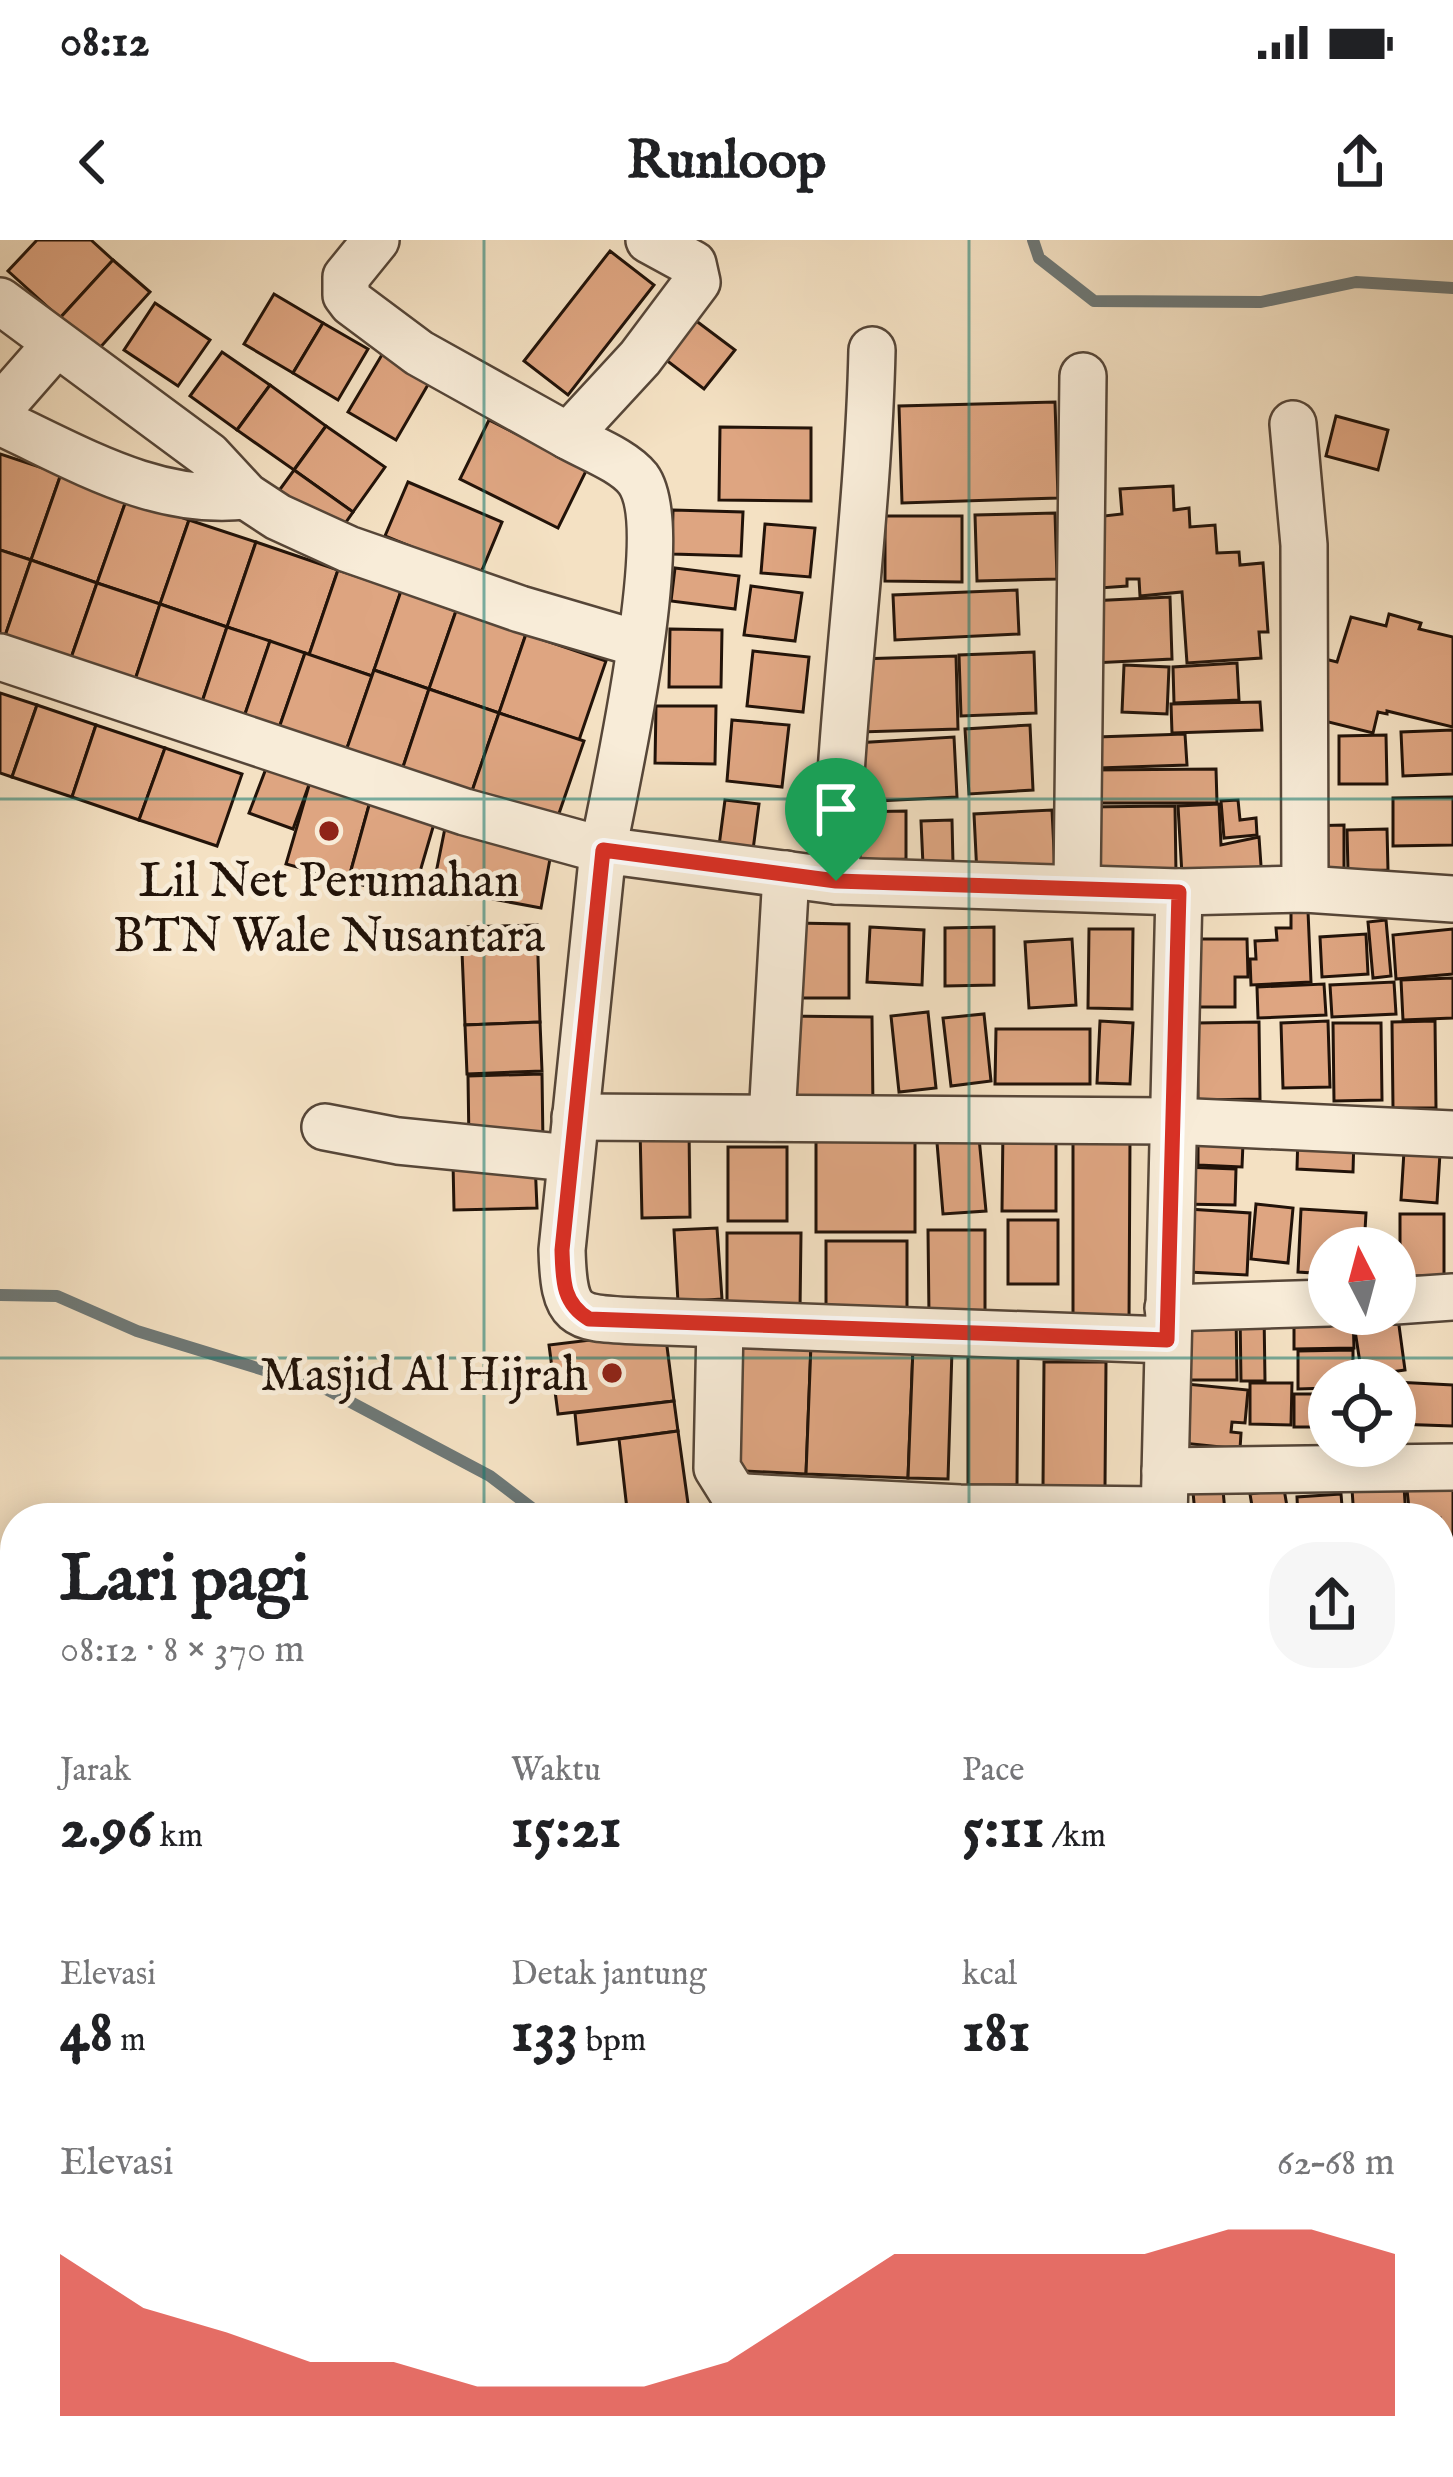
<!DOCTYPE html>
<html lang="id">
<meta charset="utf-8">
<style>
body{margin:0;font-family:"IM FELL English",serif;background:#f6f6f6;color:#202124;height:100vh;display:flex;flex-direction:column;font-size:45px;white-space:nowrap}
*{box-sizing:border-box;margin:0}
p{font-size:39px;color:#757577}
.icon{flex:none;width:66px;height:66px;fill:none;stroke:currentColor;stroke-width:2;stroke-linecap:round;stroke-linejoin:round}
.map{position:relative;flex:1;overflow:hidden}
.details{position:absolute;left:0px;top:1263px;width:1455px;height:975px;display:flex;flex-direction:column;background:#fff;border-radius:48px 48px 0 0;box-shadow:0 6px 30px #0003}
.details>*{flex:none}
.needle{width:78px;rotate:354deg}
.tools{position:absolute;left:1308px;top:987px;display:grid;gap:24px}
.tools a{display:grid;place-items:center;width:108px;height:108px;border-radius:50%;background:#fff;box-shadow:0 6px 30px #0003;font-size:60px}
.pin{position:absolute;display:grid;place-items:center;width:102px;height:102px;color:#fff;margin:-123px -51px;border-radius:50% 50% 50% 0;rotate:-45deg;box-shadow:0 0 12px #0007}
.pin .icon{rotate:45deg}
.round{display:grid;place-items:center;flex:none;width:126px;height:126px;border-radius:48px;background:#f6f6f6}
.overview{display:flex;align-items:center;justify-content:space-between;height:204px;padding:0 60px}
h1{font-size:66px;font-weight:700;line-height:90px}
.figures{display:grid;grid-template-columns:repeat(3,1fr);gap:18px;height:204px;padding:12px 60px}
.figures div{display:grid;align-content:center}
.figures b{font-size:60px;font-weight:700}
.figures small{font-size:33px;font-weight:400}
.figures p{font-size:33px}
.chart{height:336px;padding:24px 60px}
.chart p{display:flex;justify-content:space-between}
.chart svg{width:100%;height:216px;margin-top:12px;fill:#d93025;opacity:.7}
.status{display:flex;justify-content:space-between;align-items:center;height:84px;padding:0 60px;background:#fff;direction:ltr}
.status svg{height:33px;fill:currentColor}
header{display:flex;justify-content:space-between;align-items:center;height:156px;padding:0 60px;background:#fff;font-size:54px;font-weight:700}
.map>svg:first-child{display:block}
.lines{fill:none;stroke-linecap:round;stroke-linejoin:round}
.stream{stroke:#6e7876;stroke-width:12}
.building{fill:#dea581;stroke:#221309;stroke-width:3}
.minor-casing{stroke:#564638;stroke-width:50}
.minor{stroke:#f8ecd8;stroke-width:45}
.route-casing{stroke:#fff;stroke-width:24}
.route{stroke:#d93025;stroke-width:15}
.grid{fill:none;stroke:#0f766e;stroke-width:3;stroke-opacity:0.55}
.poi-dot{fill:#8f2418;stroke:#f8ecd8;stroke-width:4.5}
.labels{text-anchor:middle;stroke-width:10;stroke-linejoin:round;paint-order:stroke}
.poi-label{font-size:48px;fill:#221309;stroke:#f8ecd8}
</style>
<div class="status"><b>08:12</b><svg viewBox="0 0 49 12"><path d="M0 12V9h3v3zM5 12V6h3v6zM10 12V3h3v9zM15 12V0h3v12zM26 1h20v11H26zM47 4h2v5h-2z"/></svg></div>
<header><svg class="icon" aria-label="back" viewBox="0 0 24 24"><path d="M15 5l-7 7 7 7"/></svg>Runloop<svg class="icon" aria-label="share" viewBox="0 0 24 24"><path d="M12 15V3M7 8l5-5 5 5M5 13v7h14v-7"/></svg></header>
<div class="map">
<svg width="1453" height="2237" viewBox="0 0 1453 2237">
<rect width="100%" height="100%" fill="#f4e1c3"/>
<filter id="stains"><feTurbulence type="fractalNoise" baseFrequency=".00167" numOctaves="4"/><feColorMatrix values="0 0 0 0 .2 0 0 0 0 .09 0 0 0 0 .02 0 0 0 .5 -.17"/></filter>
<radialGradient id="worn" r=".72"><stop offset=".6" stop-color="#630" stop-opacity="0"/><stop offset="1" stop-color="#630" stop-opacity=".3"/></radialGradient>
<g class="lines">
<g class="stream">
<path d="M1033,0L1039,18L1094,61L1261,62L1356,42L1453,48"/>
<path d="M0,1055L57,1056L137,1091L326,1149L490,1236L545,1278"/>
<path d="M1440,2146L1453,2140"/>
</g>
</g>
<g class="building">
<path d="M37,0H91L113,20L60,78L8,31Z"/>
<path d="M610,11L654,45L568,155L524,121Z"/>
<path d="M113,20L150,52L97,111L60,78Z"/>
<path d="M274,54L323,83L293,133L244,104Z"/>
<path d="M155,63L210,100L178,146L124,110Z"/>
<path d="M683,71L735,110L704,149L653,110Z"/>
<path d="M323,83L368,109L338,160L293,133Z"/>
<path d="M386,108L433,136L396,200L348,172Z"/>
<path d="M222,112L270,145L237,190L190,156Z"/>
<path d="M270,145L326,186L294,230L237,190Z"/>
<path d="M1055,162L1058,258L902,263L899,166Z"/>
<path d="M1336,176L1388,190L1378,230L1326,216Z"/>
<path d="M489,180L587,229L558,288L460,239Z"/>
<path d="M326,186L385,227L353,272L294,230Z"/>
<path d="M720,187L811,188V261L719,260Z"/>
<path d="M0,214L61,234L31,320L0,310Z"/>
<path d="M294,230L353,272L337,295L278,252Z"/>
<path d="M61,234L127,258L97,343L31,320Z"/>
<path d="M408,242L502,282L480,335L385,296Z"/>
<path d="M1173,246L1174,270L1189,268L1190,287L1215,285L1217,313L1239,312L1240,325L1263,323L1268,392H1259L1261,418L1187,423L1182,352L1140,356L1139,339H1127V346L1100,348L1095,277L1122,274L1120,249Z"/>
<path d="M127,258L189,280L160,364L97,343Z"/>
<path d="M673,270L743,272L741,316L672,314Z"/>
<path d="M1055,273L1057,339L977,341L975,275Z"/>
<path d="M885,276H962V342L885,341Z"/>
<path d="M189,280L256,302L227,387L160,364Z"/>
<path d="M765,284L815,288L810,337L761,333Z"/>
<path d="M256,302L338,330L309,415L227,387Z"/>
<path d="M0,310L31,320L5,396L0,394Z"/>
<path d="M31,320L97,343L71,418L5,396Z"/>
<path d="M675,328L739,336L735,369L671,361Z"/>
<path d="M338,330L401,351L372,436L309,415Z"/>
<path d="M97,343L160,364L135,440L71,418Z"/>
<path d="M751,346L802,353L795,401L744,395Z"/>
<path d="M1017,350L1019,394L895,400L893,355Z"/>
<path d="M401,351L456,371L429,449L374,430Z"/>
<path d="M1170,357L1172,419L1093,423L1090,361Z"/>
<path d="M160,364L227,387L202,462L135,440Z"/>
<path d="M456,371L526,394L499,473L429,449Z"/>
<path d="M1389,374L1421,383L1419,389L1453,397V487L1387,471V474L1378,472L1373,493L1304,476L1317,417L1337,422L1351,377L1386,386Z"/>
<path d="M227,387L270,401L244,477L202,462Z"/>
<path d="M670,389L722,390L721,447H669Z"/>
<path d="M526,394L606,421L579,500L499,473Z"/>
<path d="M270,401L305,413L279,488L244,477Z"/>
<path d="M753,411L809,417L803,472L747,466Z"/>
<path d="M1034,412L1036,473L961,476L959,415Z"/>
<path d="M305,413L372,436L346,511L279,488Z"/>
<path d="M956,416L958,489L860,492L858,419Z"/>
<path d="M1237,423L1239,460L1174,463L1173,427Z"/>
<path d="M1124,425L1169,427L1167,474L1122,472Z"/>
<path d="M374,430L429,449L402,530L346,511Z"/>
<path d="M429,449L499,473L471,554L402,530Z"/>
<path d="M0,453L37,465L12,537L0,533Z"/>
<path d="M1260,462L1262,490L1172,493L1171,464Z"/>
<path d="M37,465L96,485L72,557L12,537Z"/>
<path d="M656,466H716L715,524L655,523Z"/>
<path d="M499,473L584,501L556,582L471,554Z"/>
<path d="M732,480L789,485L782,547L727,541Z"/>
<path d="M96,485L165,508L139,580L72,557Z"/>
<path d="M1030,485L1033,550L969,554L965,489Z"/>
<path d="M1453,490V534L1403,536L1401,492Z"/>
<path d="M1185,494L1187,525L1098,528L1097,497Z"/>
<path d="M1386,495L1387,544H1339V496Z"/>
<path d="M954,497L957,557L858,562L855,503Z"/>
<path d="M165,508L242,534L217,606L139,580Z"/>
<path d="M267,526L310,542L293,589L249,573Z"/>
<path d="M1216,529L1217,563H1092V530Z"/>
<path d="M310,542L371,558L348,641L286,624Z"/>
<path d="M1453,557V605L1393,606V558Z"/>
<path d="M371,558L436,577L412,659L348,641Z"/>
<path d="M725,560L759,564L751,625L717,621Z"/>
<path d="M1238,560L1240,580L1256,578L1257,595L1224,598L1221,561Z"/>
<path d="M1219,564L1221,605L1259,597L1262,640L1182,635L1178,566Z"/>
<path d="M1175,566L1176,634L1084,635L1083,567Z"/>
<path d="M1052,570L1055,631L977,635L974,574Z"/>
<path d="M906,571V619L855,620V572Z"/>
<path d="M952,580L953,624L923,625L921,581Z"/>
<path d="M1344,585V631H1306L1305,586Z"/>
<path d="M445,588L552,608L541,668L433,648Z"/>
<path d="M1387,589L1388,630L1348,631L1347,590Z"/>
<path d="M1291,671H1308L1311,742L1251,745L1250,719H1256L1255,701L1277,700L1276,688H1291Z"/>
<path d="M1386,680L1391,736L1373,738L1368,682Z"/>
<path d="M794,683L849,684V758H793Z"/>
<path d="M537,685L540,782L465,785L461,687Z"/>
<path d="M870,687L924,690L922,745L867,742Z"/>
<path d="M994,687V745L945,746V688Z"/>
<path d="M1089,689H1133L1132,769L1088,768Z"/>
<path d="M1453,689V734L1396,739L1393,695Z"/>
<path d="M1366,694L1368,734L1322,737L1320,697Z"/>
<path d="M1072,699L1076,765L1029,768L1025,702Z"/>
<path d="M1194,699H1247L1248,737H1235V767H1193Z"/>
<path d="M1453,738V778L1403,780L1401,740Z"/>
<path d="M1394,742L1396,774L1332,777L1330,745Z"/>
<path d="M1324,744L1326,775L1258,778L1257,747Z"/>
<path d="M928,772L936,848L899,852L891,776Z"/>
<path d="M984,774L991,841L951,846L943,778Z"/>
<path d="M782,776L872,777L873,869H783Z"/>
<path d="M1100,781L1133,783L1130,844L1097,843Z"/>
<path d="M1328,781L1330,847L1283,848L1281,783Z"/>
<path d="M1435,781L1436,868H1393L1392,782Z"/>
<path d="M540,782L542,831L467,834L465,785Z"/>
<path d="M1259,782L1260,859L1198,860L1197,783Z"/>
<path d="M1333,783H1381L1382,860L1334,861Z"/>
<path d="M996,789H1090V844H995Z"/>
<path d="M542,834L543,904H469L468,836Z"/>
<path d="M689,887L690,977L642,978L640,888Z"/>
<path d="M978,887L986,971L943,974L936,891Z"/>
<path d="M1003,887H1056V971H1002Z"/>
<path d="M915,891V992H816V892Z"/>
<path d="M1298,893L1354,896L1353,932L1297,929Z"/>
<path d="M1130,897L1129,1085H1073V898Z"/>
<path d="M1198,901L1243,903L1242,927L1198,925Z"/>
<rect x="728" y="907" width="59" height="74"/>
<path d="M1404,911L1440,913L1437,963L1401,960Z"/>
<path d="M535,921L537,968L454,970L453,922Z"/>
<path d="M1183,927L1236,929L1235,965L1181,964Z"/>
<path d="M1256,964L1293,968L1288,1023L1251,1019Z"/>
<path d="M1172,968L1250,973L1247,1035L1169,1031Z"/>
<path d="M1301,969L1366,973L1364,1008H1329V1034L1298,1032Z"/>
<rect x="1400" y="974" width="44" height="62"/>
<rect x="1008" y="980" width="50" height="64"/>
<path d="M717,988L722,1059L678,1062L674,990Z"/>
<path d="M928,990H985V1075L929,1076Z"/>
<path d="M727,993H801L800,1070H727Z"/>
<rect x="826" y="1001" width="81" height="72"/>
<path d="M1170,1072H1236L1237,1140H1171Z"/>
<path d="M1264,1072L1265,1141H1241L1240,1073Z"/>
<path d="M1294,1074H1353L1354,1108L1294,1109Z"/>
<path d="M1398,1078L1405,1130L1362,1136L1354,1084Z"/>
<path d="M665,1091L674,1161L558,1174L549,1105Z"/>
<path d="M731,1101L811,1104L806,1234L726,1230Z"/>
<path d="M811,1104L913,1108L908,1238L806,1234Z"/>
<path d="M913,1108L952,1110L948,1239L908,1238Z"/>
<path d="M1353,1110V1140H1329V1148L1298,1149V1111Z"/>
<path d="M968,1115H1018L1017,1245H968Z"/>
<path d="M1044,1122H1106L1105,1247H1043Z"/>
<path d="M1395,1142L1453,1145V1186L1395,1184Z"/>
<path d="M1176,1143L1248,1150L1245,1183L1232,1182L1231,1192L1241,1193L1240,1209L1173,1202Z"/>
<path d="M1250,1143H1292L1291,1185L1250,1184Z"/>
<rect x="1294" y="1154" width="35" height="33"/>
<path d="M674,1161L678,1191L578,1204L575,1173Z"/>
<path d="M678,1191L690,1278H628L619,1199Z"/>
<path d="M1453,1245V1303L1440,1305V1278H1410L1407,1250Z"/>
<path d="M1404,1246L1406,1278H1354L1352,1249Z"/>
<path d="M1284,1249L1289,1278H1254L1250,1254Z"/>
<path d="M1223,1250L1225,1272L1195,1274L1193,1252Z"/>
<path d="M1341,1254L1343,1278H1298L1297,1257Z"/>
<path d="M1453,1408V1484H1443L1440,1409Z"/>
<path d="M1453,1541V1586H1440V1542Z"/>
<path d="M1453,1619V1695L1440,1696V1630L1442,1620Z"/>
<path d="M1453,1786V1844L1440,1845V1788Z"/>
<path d="M1453,2199V2237H1435L1426,2223H1440V2207Z"/>
<path d="M443,2223H531L545,2237H456Z"/>
</g>
<g class="lines">
<defs>
<g id="minor">
<path d="M376,0L346,37V55L352,63L419,113L568,196"/>
<path d="M0,61L208,215L246,256L278,277L348,309L520,369L639,404"/>
<path d="M0,168L56,104"/>
<path d="M0,182C80,219 156,266 246,256"/>
<path d="M1293,184L1304,305L1305,649"/>
<path d="M0,417L465,572L603,610C616,543 674,288 638,239C623,220 589,208 568,196L640,118L697,42L693,24L649,0"/>
<path d="M836,641C840,464 868,288 872,110"/>
<path d="M1077,647L1083,136"/>
<path d="M575,877L1172,881L1453,894"/>
<path d="M772,878L786,634"/>
<path d="M325,887L398,901L569,918"/>
<path d="M1395,1061L1453,1057"/>
<path d="M1168,1068L1329,1063"/>
<path d="M720,1085L717,1228L732,1252L744,1257L960,1268L1164,1270"/>
<path d="M1167,1100L637,1081C574,1078 564,1079 562,1010L603,610L836,641L1179,652L1305,649L1453,659"/>
<path d="M1165,1231L1453,1227"/>
<path d="M1164,1278L1179,652"/>
<path d="M1440,1397H1453"/>
<path d="M1440,1517H1453"/>
<path d="M0,1645H15"/>
<path d="M1440,1726H1453"/>
<path d="M827,2223L842,2237"/>
</g>
</defs>
<use href="#minor" class="minor-casing"/>
<use href="#minor" class="minor"/>
</g>
<g class="lines">
<defs>
<path id="route" d="M603,610L836,641L1179,652L1167,1100L589,1079C562,1063 563,1039 562,1010Z"/>
</defs>
<use href="#route" class="route-casing"/>
<use href="#route" class="route"/>
</g>
<path class="grid" d="M484,0V1278M969,0V1278M0,559H1453M0,1118H1453M0,1678H15M1440,1678H1453M484,2223V2237M969,2223V2237"/>
<g class="poi-dot">
<circle cx="329" cy="591" r="12"/>
<circle cx="612" cy="1133" r="12"/>
</g>
<g class="labels">
<g class="poi-label">
<text x="329" y="656">Lil Net Perumahan<tspan x="329" dy="55">BTN Wale Nusantara</tspan></text>
<text x="588" y="1150" text-anchor="end">Masjid Al Hijrah</text>
</g>
</g>
<rect width="100%" height="100%" filter="url(#stains)"/>
<rect width="100%" height="100%" fill="url(#worn)"/>
</svg>
<div class="tools">
<a><svg class="needle" viewBox="-14 -14 28 28"><path d="M0-13l5 13h-10z" fill="#e53935"/><path d="M0 13l5-13h-10z" fill="#757577"/></svg></a>
<a><svg class="icon" aria-label="locate" viewBox="0 0 24 24"><circle cx="12" cy="12" r="6"/><path d="M12 2v4M12 18v4M2 12h4M18 12h4"/></svg></a>
</div>
<div class="pin" style="left:836px;top:641px;background:#1e9e55"><svg class="icon" aria-label="arrive" viewBox="0 0 24 24"><path d="M6 21V4h12l-3 4 3 4H6"/></svg></div>
<section class="details">
<div class="overview"><div><h1>Lari pagi</h1><p>08:12 · 8 × 370 m</p></div><a class="round"><svg class="icon" aria-label="share" viewBox="0 0 24 24"><path d="M12 15V3M7 8l5-5 5 5M5 13v7h14v-7"/></svg></a></div>
<div class="figures">
<div><p>Jarak</p><b>2.96<small> km</small></b></div>
<div><p>Waktu</p><b>15:21</b></div>
<div><p>Pace</p><b>5:11<small> /km</small></b></div>
</div>
<div class="figures">
<div><p>Elevasi</p><b>48<small> m</small></b></div>
<div><p>Detak jantung</p><b>133<small> bpm</small></b></div>
<div><p>kcal</p><b>181</b></div>
</div>
<div class="chart"><p><span>Elevasi</span>62–68 m</p>
<svg viewBox="0 0 160 44" preserveAspectRatio="none"><path d="M0 44V11L10 22L20 27L30 33L40 33L50 38L60 38L70 38L80 33L90 22L100 11L110 11L120 11L130 11L140 6L150 6L160 11V44z"/></svg>
</div>
</section>
</div>
